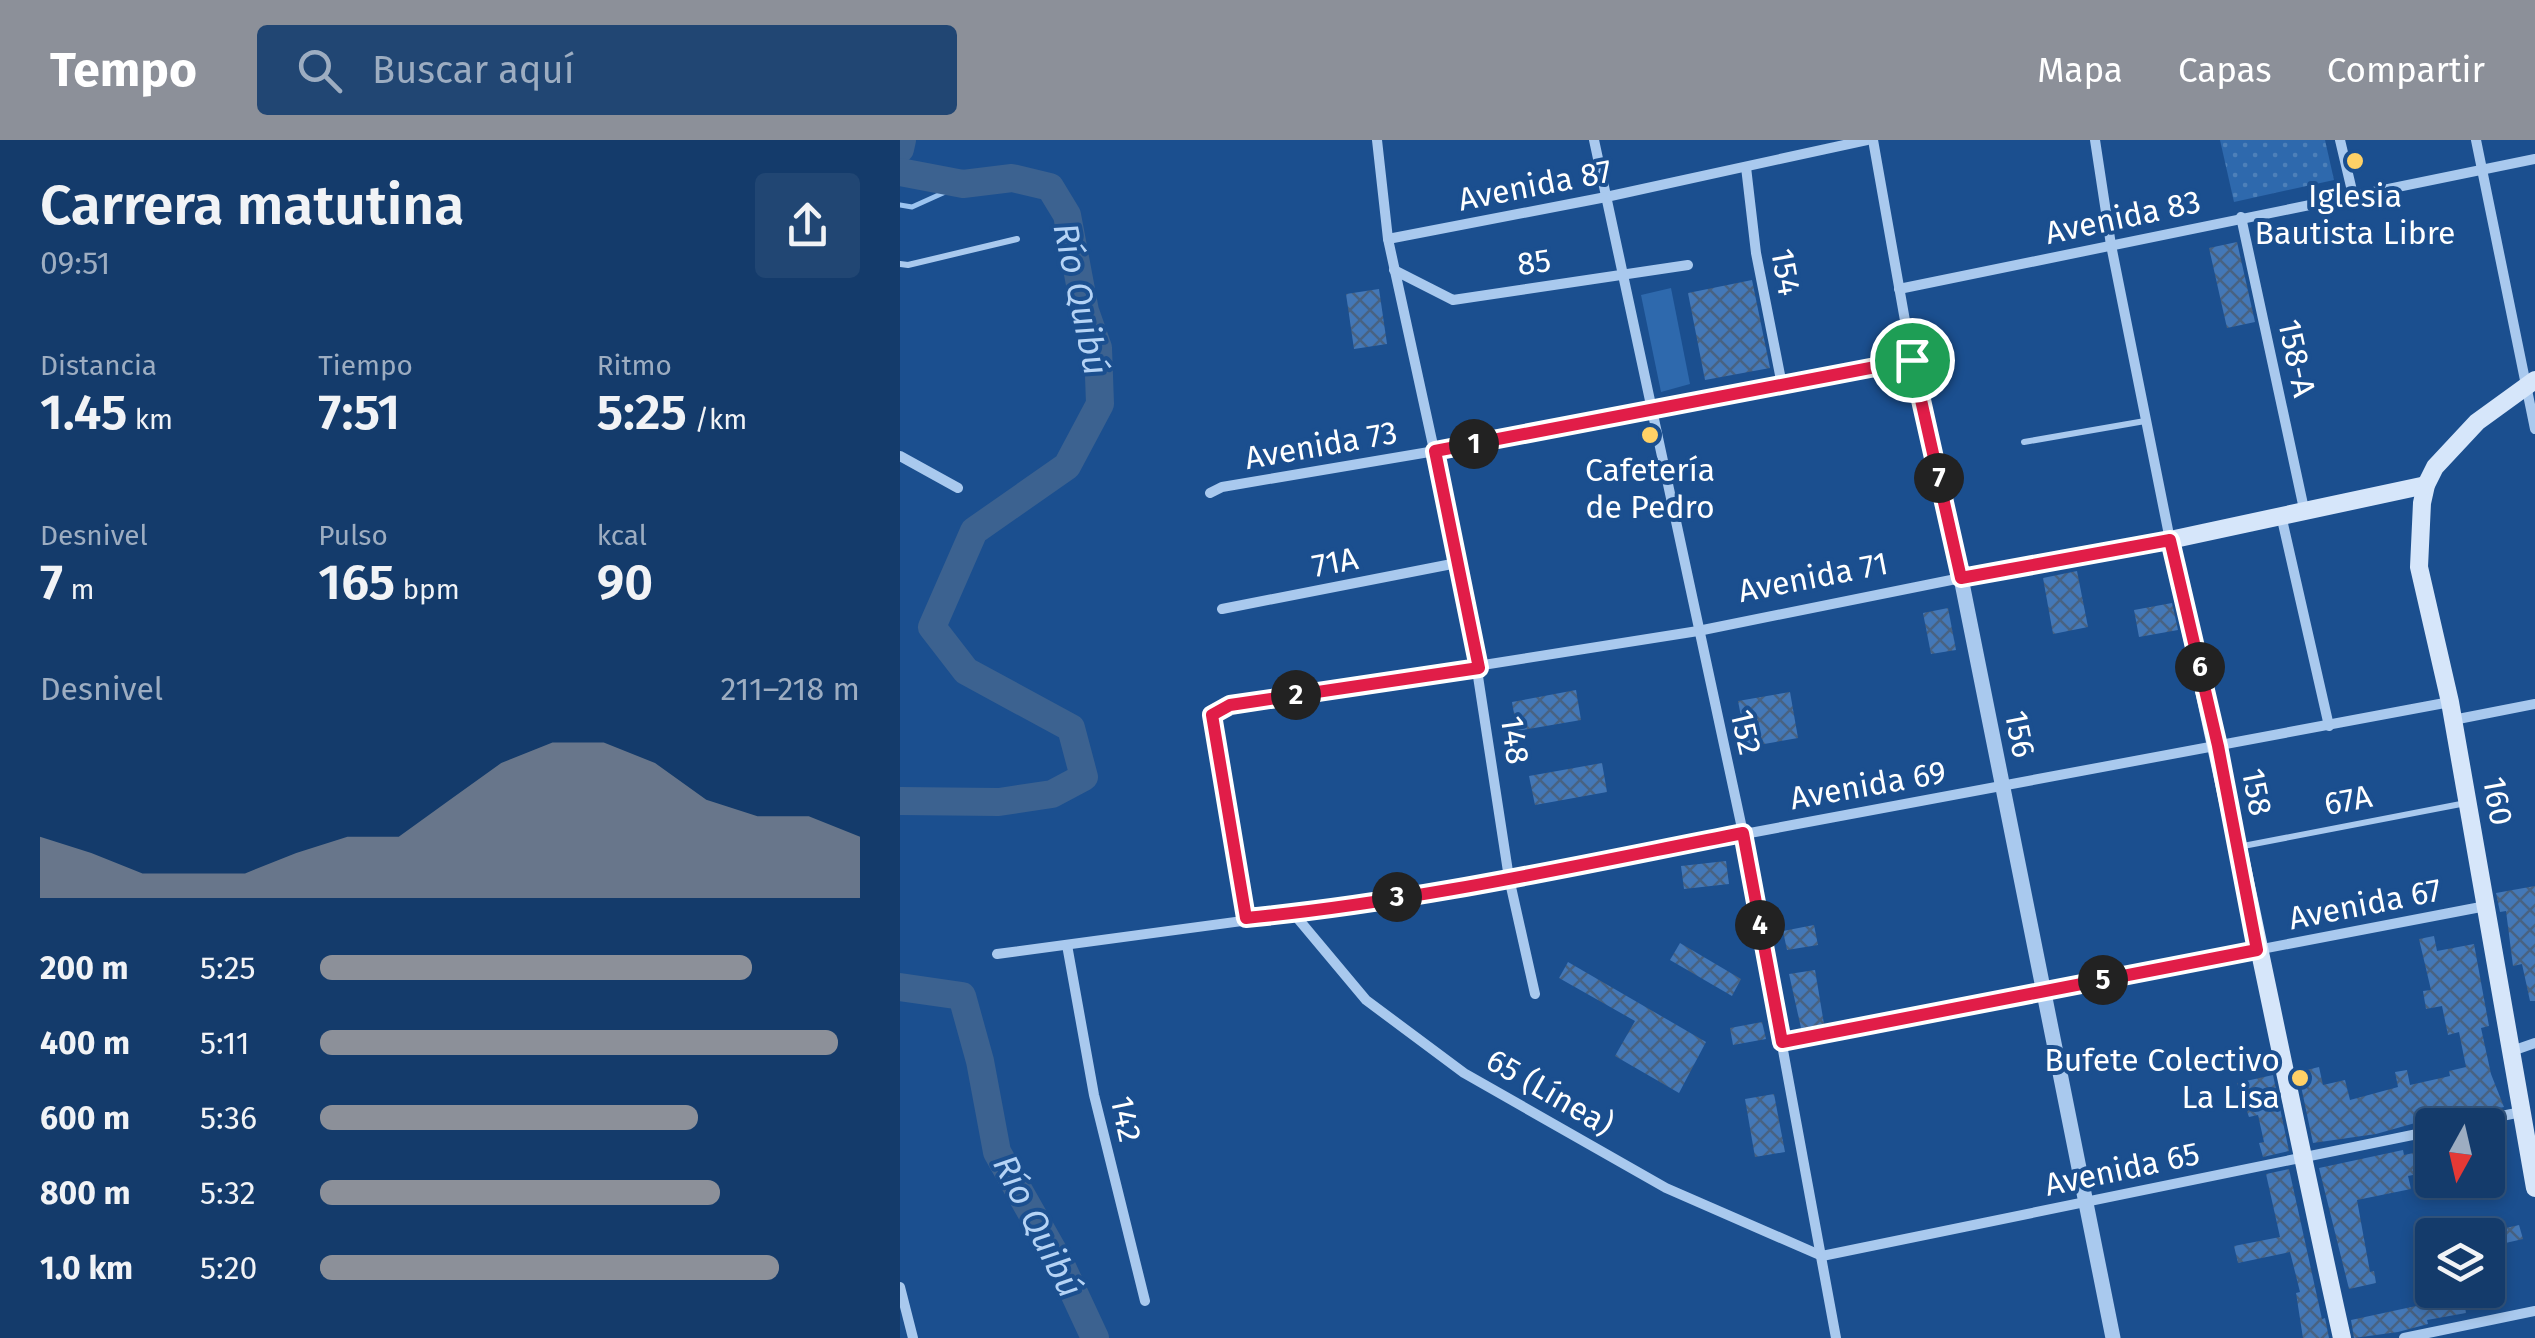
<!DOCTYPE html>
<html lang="es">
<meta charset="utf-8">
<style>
body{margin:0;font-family:"Fira Sans",sans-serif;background:#214673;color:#f1f3f6;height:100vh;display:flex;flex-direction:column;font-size:38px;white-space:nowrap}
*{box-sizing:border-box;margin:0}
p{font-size:32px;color:#9dadc1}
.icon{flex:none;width:55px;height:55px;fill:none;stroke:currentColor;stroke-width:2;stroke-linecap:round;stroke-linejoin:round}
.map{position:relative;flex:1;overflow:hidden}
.details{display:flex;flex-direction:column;background:#143b6b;width:900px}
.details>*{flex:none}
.needle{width:65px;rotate:188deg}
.buttons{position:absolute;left:1515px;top:968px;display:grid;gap:20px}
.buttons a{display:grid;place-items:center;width:90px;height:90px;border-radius:10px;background:#143b6b;box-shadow:0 5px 15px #0003,0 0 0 2px #33557e;font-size:50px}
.pin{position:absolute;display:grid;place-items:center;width:85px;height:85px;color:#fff;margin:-42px;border:5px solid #fff;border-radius:50%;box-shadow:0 2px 10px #0007}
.km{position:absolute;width:50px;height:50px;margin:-25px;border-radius:50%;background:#222;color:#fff;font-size:28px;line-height:50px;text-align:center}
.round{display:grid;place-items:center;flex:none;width:105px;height:105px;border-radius:10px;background:#214673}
.head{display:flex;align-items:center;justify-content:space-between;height:170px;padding:0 40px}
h1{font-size:55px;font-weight:600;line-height:75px}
.figures{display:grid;grid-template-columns:repeat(3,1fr);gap:15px;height:170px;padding:10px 40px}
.figures div{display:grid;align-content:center}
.figures b{font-size:50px;font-weight:600}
.figures small{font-size:28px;font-weight:400}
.figures p{font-size:28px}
.chart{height:280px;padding:20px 40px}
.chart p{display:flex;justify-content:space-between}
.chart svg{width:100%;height:180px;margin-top:10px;fill:#8c9099;opacity:.7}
ul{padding:0 40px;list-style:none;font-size:32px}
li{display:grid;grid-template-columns:160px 120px 1fr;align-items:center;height:75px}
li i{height:25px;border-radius:12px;background:#8c9099}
header{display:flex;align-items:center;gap:60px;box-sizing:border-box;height:140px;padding:0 50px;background:#8c9099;color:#fff}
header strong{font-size:48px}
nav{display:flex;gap:55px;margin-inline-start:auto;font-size:35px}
.search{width:700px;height:90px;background:#214673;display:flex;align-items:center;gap:25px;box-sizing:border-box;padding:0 35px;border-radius:10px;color:#9dadc1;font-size:38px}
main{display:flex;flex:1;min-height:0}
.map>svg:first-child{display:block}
.grass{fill:#2e69ad}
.park{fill:url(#park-dots)}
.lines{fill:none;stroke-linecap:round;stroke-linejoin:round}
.stream{stroke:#9cc4f0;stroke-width:5}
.river{stroke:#3c6290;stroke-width:28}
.building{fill:url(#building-cross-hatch)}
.service{stroke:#a9c9ee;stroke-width:6}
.minor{stroke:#a9c9ee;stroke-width:10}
.tertiary{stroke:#a9c9ee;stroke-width:15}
.secondary{stroke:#d6e6fa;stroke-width:18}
.route-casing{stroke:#fff;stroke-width:20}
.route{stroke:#e11d48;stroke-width:12}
.poi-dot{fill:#ffd166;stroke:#1b4f8f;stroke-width:4}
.labels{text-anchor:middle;stroke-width:8;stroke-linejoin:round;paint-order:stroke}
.street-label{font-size:32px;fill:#fff;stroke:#1b4f8f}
.poi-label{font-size:32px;fill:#fff;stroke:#1b4f8f}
.water-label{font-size:35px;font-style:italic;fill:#b5d3f5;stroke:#1b4f8f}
</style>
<header>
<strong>Tempo</strong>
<div class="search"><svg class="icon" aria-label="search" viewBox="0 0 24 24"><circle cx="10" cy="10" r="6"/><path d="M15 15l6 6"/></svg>Buscar aquí</div>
<nav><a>Mapa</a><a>Capas</a><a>Compartir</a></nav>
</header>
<main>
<section class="details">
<div class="head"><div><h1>Carrera matutina</h1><p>09:51</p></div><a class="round"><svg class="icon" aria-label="share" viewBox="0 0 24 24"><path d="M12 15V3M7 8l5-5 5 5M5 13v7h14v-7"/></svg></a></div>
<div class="figures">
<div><p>Distancia</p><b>1.45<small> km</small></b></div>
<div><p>Tiempo</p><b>7:51</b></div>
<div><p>Ritmo</p><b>5:25<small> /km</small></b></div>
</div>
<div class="figures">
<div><p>Desnivel</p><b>7<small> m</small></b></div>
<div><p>Pulso</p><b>165<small> bpm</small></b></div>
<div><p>kcal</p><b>90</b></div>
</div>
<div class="chart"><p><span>Desnivel</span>211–218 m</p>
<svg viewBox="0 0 160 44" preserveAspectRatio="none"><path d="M0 44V29L10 33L20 38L30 38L40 38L50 33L60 29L70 29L80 20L90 11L100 6L110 6L120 11L130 20L140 24L150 24L160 29V44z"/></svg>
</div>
<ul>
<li><b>200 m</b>5:25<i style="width:80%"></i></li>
<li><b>400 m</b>5:11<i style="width:96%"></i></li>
<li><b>600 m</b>5:36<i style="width:70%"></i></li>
<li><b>800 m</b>5:32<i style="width:74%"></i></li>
<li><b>1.0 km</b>5:20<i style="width:85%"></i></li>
</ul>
</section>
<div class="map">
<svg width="1635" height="1198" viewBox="0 0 1635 1198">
<defs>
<pattern id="park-dots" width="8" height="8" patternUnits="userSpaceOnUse" patternTransform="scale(2.5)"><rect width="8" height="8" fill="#2e69ad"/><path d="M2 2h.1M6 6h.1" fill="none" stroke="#4d80b9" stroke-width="1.8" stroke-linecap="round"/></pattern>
<pattern id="building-cross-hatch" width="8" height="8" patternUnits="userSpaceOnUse" patternTransform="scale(2.5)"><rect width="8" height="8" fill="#4478b7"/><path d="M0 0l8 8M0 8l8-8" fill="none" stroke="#486282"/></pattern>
</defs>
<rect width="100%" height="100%" fill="#1b4f8f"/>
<path class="grass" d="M771,148L790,244L761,252L741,155Z"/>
<path class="park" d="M1320,0H1425L1434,40L1334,62Z"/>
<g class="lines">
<path class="stream" d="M0,65L12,67L63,44"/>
<g class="river">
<path d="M0,9L2,0"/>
<path d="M0,32L63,44L112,38L150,47L167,75L185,171L198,208L200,264L167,326L74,391L32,487L66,531L171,588L184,637L152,654L99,662L0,661"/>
<path d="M0,847L62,856L80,921L97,1012L161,1125L195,1198"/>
</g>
</g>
<g class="building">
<path d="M1337,102L1355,182L1327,188L1309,108Z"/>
<path d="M852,140L870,228L805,240L788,153Z"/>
<path d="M479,149L487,204L454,209L446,154Z"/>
<path d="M1177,431L1188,487L1153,494L1143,438Z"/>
<path d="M1272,463L1278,490L1239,497L1234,470Z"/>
<path d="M1048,468L1056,510L1031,514L1023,473Z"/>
<path d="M676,550L681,580L617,591L612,562Z"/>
<path d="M890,552L898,598L847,607L838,561Z"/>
<path d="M702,623L707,652L635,665L629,636Z"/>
<path d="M826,721L829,744L784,749L781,726Z"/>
<path d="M1635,746V861H1630L1622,824L1613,826L1606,771L1600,772L1596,753Z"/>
<path d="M914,785L918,805L887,810L883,791Z"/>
<path d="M1534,796L1537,811L1574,804L1589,886L1581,888L1591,934L1604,967L1574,973L1572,967L1476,994L1413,1003L1398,932L1419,927L1423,945L1445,940L1450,960L1498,947L1495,932L1507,930L1510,945L1550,936L1549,931L1566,927L1559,892L1548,895L1542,866L1526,869L1523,851L1531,850L1519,799Z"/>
<path d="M780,803L841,839L832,856L770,820Z"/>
<path d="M668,822L806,902L779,953L715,916L735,881L659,838Z"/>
<path d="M915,830L924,884L901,888L889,834Z"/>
<path d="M862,882L866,899L833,905L830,888Z"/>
<path d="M1373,935L1389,1011L1363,1017L1359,1003L1364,1002L1358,975L1349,977L1337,943Z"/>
<path d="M874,954L885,1012L855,1017L845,959Z"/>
<path d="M1594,987L1602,1025L1590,1027L1588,988Z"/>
<path d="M1532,1009V1031L1508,1036L1511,1049L1457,1060L1470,1132L1474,1131L1476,1143L1449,1149L1419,1028L1503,1010L1504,1015Z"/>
<path d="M1389,1029L1422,1179L1425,1178L1429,1198H1403L1396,1153L1400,1152L1390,1112L1338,1123L1334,1106L1380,1097L1366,1034Z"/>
<path d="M1619,1085L1623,1099L1588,1107V1092Z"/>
<path d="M1562,1150L1566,1173L1527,1180L1528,1184L1498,1192L1454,1198L1451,1180L1544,1160L1543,1152Z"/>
</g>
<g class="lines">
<g class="service">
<path d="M0,124L8,125L117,99"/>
<path d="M1124,302L1245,281"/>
<path d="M1338,707L1566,663"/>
</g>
<g class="minor">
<path d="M477,0L488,99L565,452L609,738L635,854"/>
<path d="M694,0L843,693L936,1198"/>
<path d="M1195,0L1211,105L1270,400"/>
<path d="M1440,0L1453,55"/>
<path d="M1576,0L1635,289"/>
<path d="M846,27L856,113L882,245"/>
<path d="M1341,77L1404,369"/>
<path d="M488,99L706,57L967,0"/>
<path d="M494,130L553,160L788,125"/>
<path d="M999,149L1635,19"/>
<path d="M0,316L58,348"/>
<path d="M310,353L322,347L535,311L1012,220"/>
<path d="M1381,375L1429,586"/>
<path d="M322,469L557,423"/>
<path d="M1553,580L1635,564"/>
<path d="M394,774L466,860L564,933L766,1048L922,1116L1532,991"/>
<path d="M346,778L312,575L330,565L798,491L1061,438L1012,220L973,0"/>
<path d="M167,805L194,955L245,1161"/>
<path d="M97,814L394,774L609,738L1550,562"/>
<path d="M882,901L1586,766"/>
<path d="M1612,911L1635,903"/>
<path d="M1559,985L1621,972"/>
<path d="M0,1147L13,1198"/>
<path d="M1504,1198L1635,1171"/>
</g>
<path class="tertiary" d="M1213,1198L1061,438L1270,400"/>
<g class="secondary">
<path d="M1635,240L1577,282L1535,327L1526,345L1522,363L1519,427L1550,562L1635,1048"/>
<path d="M1442,1198C1383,932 1332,665 1270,400L1526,345"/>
</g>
</g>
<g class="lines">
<defs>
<path id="route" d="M1012,220L1061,438L1270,400L1318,606L1357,810L882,902L843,693C679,725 513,762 346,778L312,575L330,565L579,528L535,311Z"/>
</defs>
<use href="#route" class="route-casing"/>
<use href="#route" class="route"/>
</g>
<g class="poi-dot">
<circle cx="1455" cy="21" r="10"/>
<circle cx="750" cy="295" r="10"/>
<circle cx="1400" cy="938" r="10"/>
</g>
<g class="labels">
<g class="street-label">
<text transform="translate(635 45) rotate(-11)" y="11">Avenida 87</text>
<text transform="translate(1223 77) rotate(-12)" y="11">Avenida 83</text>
<text transform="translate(634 122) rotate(-8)" y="11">85</text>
<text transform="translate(886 132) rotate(80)" y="11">154</text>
<text transform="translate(1397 218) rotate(78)" y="11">158-A</text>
<text transform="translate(421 305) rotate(-10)" y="11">Avenida 73</text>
<text transform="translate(435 422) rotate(-11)" y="11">71A</text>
<text transform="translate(913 437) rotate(-11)" y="11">Avenida 71</text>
<text transform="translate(846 592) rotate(77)" y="11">152</text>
<text transform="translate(1120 594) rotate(79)" y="11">156</text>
<text transform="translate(615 600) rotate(82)" y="11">148</text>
<text transform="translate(968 645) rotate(-10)" y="11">Avenida 69</text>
<text transform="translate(1357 652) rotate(79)" y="11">158</text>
<text transform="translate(1448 660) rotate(-11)" y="11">67A</text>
<text transform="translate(1598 661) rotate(80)" y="11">160</text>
<text transform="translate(1465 764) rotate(-11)" y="11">Avenida 67</text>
<text transform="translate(650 952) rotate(30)" y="11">65 (Línea)</text>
<text transform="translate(226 979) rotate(78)" y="11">142</text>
<text transform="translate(1222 1029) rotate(-12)" y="11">Avenida 65</text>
</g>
<g class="poi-label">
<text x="1455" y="67">Iglesia<tspan x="1455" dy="37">Bautista Libre</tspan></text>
<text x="750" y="341">Cafetería<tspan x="750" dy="37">de Pedro</tspan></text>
<text x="1380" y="931" text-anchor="end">Bufete Colectivo<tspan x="1380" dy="37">La Lisa</tspan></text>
</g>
<g class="water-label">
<text transform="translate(181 159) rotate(78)" y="12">Río Quibú</text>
<text transform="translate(138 1086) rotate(63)" y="12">Río Quibú</text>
</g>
</g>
</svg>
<div class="buttons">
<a><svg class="needle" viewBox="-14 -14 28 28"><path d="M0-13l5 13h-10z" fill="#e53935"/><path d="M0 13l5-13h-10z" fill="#9dadc1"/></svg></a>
<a><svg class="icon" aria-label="layers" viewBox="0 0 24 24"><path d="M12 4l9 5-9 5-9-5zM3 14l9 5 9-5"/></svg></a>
</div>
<div class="pin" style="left:1012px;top:220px;background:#1e9e55"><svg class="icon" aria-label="arrive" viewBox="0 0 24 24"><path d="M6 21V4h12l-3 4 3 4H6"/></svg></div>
<b class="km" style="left:574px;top:304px">1</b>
<b class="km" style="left:396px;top:555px">2</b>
<b class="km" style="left:497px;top:757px">3</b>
<b class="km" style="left:860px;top:785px">4</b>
<b class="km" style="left:1203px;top:840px">5</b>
<b class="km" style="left:1300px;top:527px">6</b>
<b class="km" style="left:1039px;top:338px">7</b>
</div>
</main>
